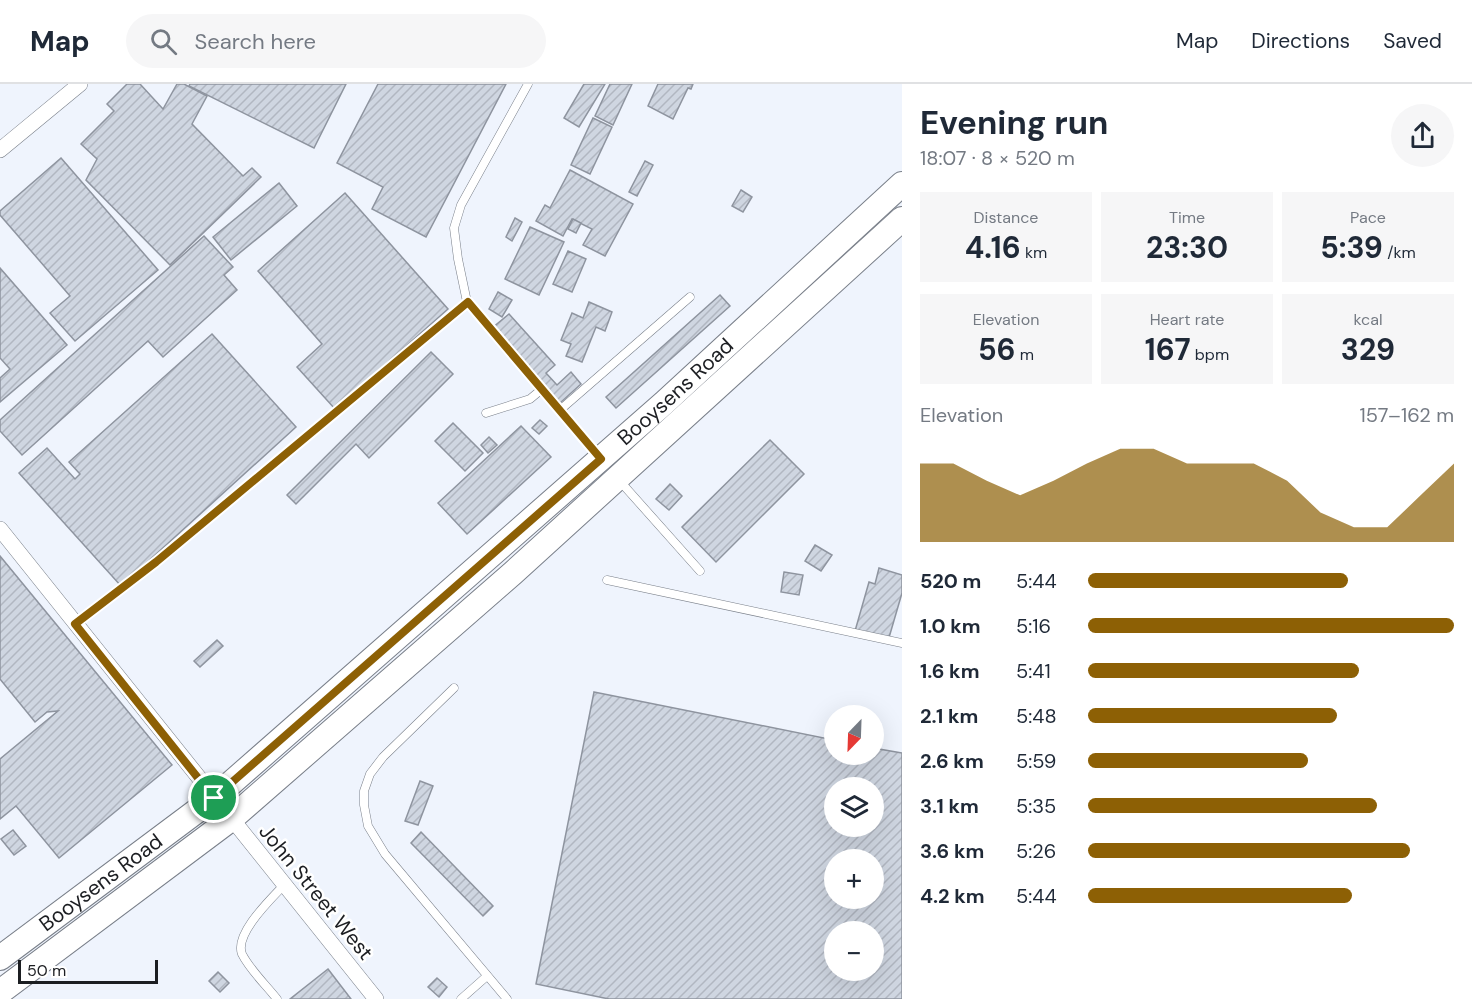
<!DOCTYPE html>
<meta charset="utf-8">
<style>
body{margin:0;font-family:"DM Sans",sans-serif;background:#f6f6f7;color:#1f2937;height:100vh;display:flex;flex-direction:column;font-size:22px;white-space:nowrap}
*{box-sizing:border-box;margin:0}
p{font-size:20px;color:#747a83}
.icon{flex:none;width:33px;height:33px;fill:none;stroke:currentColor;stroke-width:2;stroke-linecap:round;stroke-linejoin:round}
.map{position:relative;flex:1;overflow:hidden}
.drawer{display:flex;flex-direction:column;background:#fff;width:570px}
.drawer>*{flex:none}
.needle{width:39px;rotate:203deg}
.buttons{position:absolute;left:824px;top:621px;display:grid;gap:12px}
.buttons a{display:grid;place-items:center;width:60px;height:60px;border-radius:50%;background:#fff;box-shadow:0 6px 24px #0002;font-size:30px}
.scale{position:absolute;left:18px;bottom:15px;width:140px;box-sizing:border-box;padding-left:6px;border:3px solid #1c1e22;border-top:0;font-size:16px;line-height:21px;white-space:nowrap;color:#1c1e22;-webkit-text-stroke:4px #fff;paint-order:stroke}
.pin{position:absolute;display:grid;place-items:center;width:51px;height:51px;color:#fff;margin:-26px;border:3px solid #fff;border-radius:50%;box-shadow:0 2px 6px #0007}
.round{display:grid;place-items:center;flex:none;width:63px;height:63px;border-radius:32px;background:#f6f6f7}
.overview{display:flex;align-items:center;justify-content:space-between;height:102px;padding:0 18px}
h1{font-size:33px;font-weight:700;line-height:45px}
.stats{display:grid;grid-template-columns:repeat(3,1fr);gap:9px;height:102px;padding:6px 18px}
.stats div{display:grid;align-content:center;border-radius:0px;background:#f6f6f7;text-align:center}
.stats b{font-size:30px;font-weight:700}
.stats small{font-size:16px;font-weight:400}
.stats p{font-size:16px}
.chart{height:168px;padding:12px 18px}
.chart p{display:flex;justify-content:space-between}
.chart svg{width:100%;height:108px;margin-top:6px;fill:#8d6005;opacity:.7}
ul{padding:0 18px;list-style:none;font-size:20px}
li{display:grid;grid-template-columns:96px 72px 1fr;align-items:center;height:45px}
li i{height:15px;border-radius:8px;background:#8d6005}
header{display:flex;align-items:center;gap:36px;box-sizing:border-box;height:84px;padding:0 30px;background:#fff;border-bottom:2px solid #e0e1e3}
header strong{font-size:28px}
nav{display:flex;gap:33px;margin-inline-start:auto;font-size:21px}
.search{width:420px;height:54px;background:#f6f6f7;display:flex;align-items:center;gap:15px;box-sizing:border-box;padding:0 21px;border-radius:33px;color:#747a83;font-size:22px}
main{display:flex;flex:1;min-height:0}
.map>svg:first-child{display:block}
.building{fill:url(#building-hatch);stroke:#8e949f;stroke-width:1.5;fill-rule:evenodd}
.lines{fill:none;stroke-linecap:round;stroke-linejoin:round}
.lane-casing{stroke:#797f89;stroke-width:9}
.street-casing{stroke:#797f89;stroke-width:16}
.primary-casing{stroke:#797f89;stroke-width:26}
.lane{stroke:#fff;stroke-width:8}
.street{stroke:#fff;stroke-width:15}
.primary{stroke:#fff;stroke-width:24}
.route-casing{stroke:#fff;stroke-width:12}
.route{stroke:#8d6005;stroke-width:8}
.labels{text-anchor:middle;stroke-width:5;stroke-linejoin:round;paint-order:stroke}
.street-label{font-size:21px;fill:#1c1e22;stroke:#fff}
</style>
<header>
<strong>Map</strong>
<div class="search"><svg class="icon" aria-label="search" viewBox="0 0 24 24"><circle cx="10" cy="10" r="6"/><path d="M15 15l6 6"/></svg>Search here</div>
<nav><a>Map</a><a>Directions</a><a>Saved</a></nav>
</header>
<main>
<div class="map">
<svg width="902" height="915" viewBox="0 0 902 915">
<defs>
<pattern id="building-hatch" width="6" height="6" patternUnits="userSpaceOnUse" patternTransform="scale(1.5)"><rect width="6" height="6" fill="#cfd6e1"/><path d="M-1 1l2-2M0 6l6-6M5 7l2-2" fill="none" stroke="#b1b7c1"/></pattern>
</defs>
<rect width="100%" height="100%" fill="#eff4fd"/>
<g class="building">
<path d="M127,0H140L163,25L177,0H184L207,12L192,40L243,92L252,84L261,93L170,181L86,96L97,75L81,60L114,27L107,20Z"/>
<path d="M190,0H346L314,64L189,2Z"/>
<path d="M378,0H506L426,153L372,125L383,103L337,79Z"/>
<path d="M584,0H605L579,43L564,34Z"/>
<path d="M610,0H632L613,41L595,32Z"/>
<path d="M658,0H693L691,5L688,4L673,35L648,22Z"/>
<path d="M593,34L612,43L590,90L571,81Z"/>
<path d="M61,74L158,186L75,257L50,229L70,212L0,131V127Z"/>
<path d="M645,77L653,81L637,112L629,108Z"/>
<path d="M570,86L633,120L605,172L583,161L592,145L572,135L563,152L536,137L545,121L550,124Z"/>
<path d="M279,99L297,122L231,176L213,153Z"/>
<path d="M741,106L752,113L743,128L732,122Z"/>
<path d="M345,109L448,225L335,325L297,283L322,260L258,187Z"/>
<path d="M515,134L522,138L512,157L506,153Z"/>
<path d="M573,135L581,139L576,149L568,145Z"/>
<path d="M530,143L564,158L539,211L505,195Z"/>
<path d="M204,152L233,183L224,191L237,206L163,273L148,257L22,371L0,347V336Z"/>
<path d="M568,167L586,175L572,208L553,200Z"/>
<path d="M0,184L67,261L0,318V294L10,285L0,274Z"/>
<path d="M498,208L512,216L502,233L489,225Z"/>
<path d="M720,211L730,222L616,324L606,313Z"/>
<path d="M589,218L612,228L605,247L596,243L582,278L566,272L571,260L561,256L572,229L583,234Z"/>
<path d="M509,230L555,281L546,289L557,301L571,288L581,300L560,319L492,244Z"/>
<path d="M212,250L296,343L121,502L19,389L47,364L75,395L80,390L69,378Z"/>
<path d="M431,268L453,290L369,374L356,360L296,420L287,411Z"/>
<path d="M540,336L547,342L539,350L532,344Z"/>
<path d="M453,339L483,369L465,387L435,357Z"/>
<path d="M521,342L551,373L467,450L438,419Z"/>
<path d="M489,353L497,361L488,369L481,361Z"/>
<path d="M770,356L804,390L716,478L682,443Z"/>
<path d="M670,400L682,412L669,426L656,415Z"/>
<path d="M815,461L832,471L821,487L805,477Z"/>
<path d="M0,472L172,681L59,774L16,722L0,735V675L58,627L47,628L35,638L0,595Z"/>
<path d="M879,484L902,491V509L888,557L855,547L869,498L875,500Z"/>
<path d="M784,488L803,491L799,511L781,508Z"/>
<path d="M217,556L223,562L200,583L194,577Z"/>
<path d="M594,608L834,656V670H873V664L902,669V915H609L536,900ZM834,704H873V742H834ZM834,776H873V814H834ZM834,848H873V886H834Z"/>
<path d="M420,697L433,702L418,741L405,737Z"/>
<path d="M13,746L26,762L14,771L1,755Z"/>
<path d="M421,748L493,822L483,832L411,759Z"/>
<path d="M328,885L351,915H290Z"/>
<path d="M218,888L229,899L220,908L209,897Z"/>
<path d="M437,894L447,903L439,913L428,903Z"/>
</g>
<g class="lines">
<defs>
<g id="lane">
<path d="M528,0L461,121L454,144L458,175L467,218L598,372"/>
<path d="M560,326L690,213"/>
<path d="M486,329L530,315L542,305"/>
<path d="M618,395L700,487"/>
<path d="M607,496L902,559"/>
<path d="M75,540L156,478L467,218"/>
<path d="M454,604L383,673L370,690L364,707V721L368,742L385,770L507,915"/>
<path d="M277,915C266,901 250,886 242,870C234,850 271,815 284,801"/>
<path d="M461,915L487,892"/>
</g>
<g id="street">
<path d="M0,66L80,0"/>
<path d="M0,445L376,915"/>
</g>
<g id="primary">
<path id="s1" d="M0,874L214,714L664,319L902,100"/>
<path d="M0,908L231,735L513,489L902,135"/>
</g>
</defs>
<use href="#lane" class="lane-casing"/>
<use href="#street" class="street-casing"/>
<use href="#primary" class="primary-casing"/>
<use href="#lane" class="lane"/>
<use href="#street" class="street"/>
<use href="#primary" class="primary"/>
</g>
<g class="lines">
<defs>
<path id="route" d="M468,218L601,375L214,714L75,540L156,478Z"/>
</defs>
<use href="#route" class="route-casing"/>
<use href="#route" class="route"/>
</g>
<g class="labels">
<g class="street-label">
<text dy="7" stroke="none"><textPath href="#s1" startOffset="882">Booysens Road</textPath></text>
<text dy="7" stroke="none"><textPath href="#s1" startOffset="126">Booysens Road</textPath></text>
<text transform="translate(316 808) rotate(51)" y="7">John Street West</text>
</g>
</g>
</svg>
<div class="buttons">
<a><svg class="needle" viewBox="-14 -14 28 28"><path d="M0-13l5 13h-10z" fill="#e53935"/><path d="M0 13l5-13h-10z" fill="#747a83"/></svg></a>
<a><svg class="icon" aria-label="layers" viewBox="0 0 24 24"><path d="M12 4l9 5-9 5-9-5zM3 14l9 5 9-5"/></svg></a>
<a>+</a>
<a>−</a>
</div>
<div class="scale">50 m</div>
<div class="pin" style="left:214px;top:714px;background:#1e9e55"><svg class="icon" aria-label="arrive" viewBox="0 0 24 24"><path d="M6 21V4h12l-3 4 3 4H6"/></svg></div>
</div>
<section class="drawer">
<div class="overview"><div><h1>Evening run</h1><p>18:07 · 8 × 520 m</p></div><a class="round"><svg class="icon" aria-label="share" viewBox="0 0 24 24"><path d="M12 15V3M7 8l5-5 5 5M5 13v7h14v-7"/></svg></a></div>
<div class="stats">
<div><p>Distance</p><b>4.16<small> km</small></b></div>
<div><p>Time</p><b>23:30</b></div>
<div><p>Pace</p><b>5:39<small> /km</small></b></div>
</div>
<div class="stats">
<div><p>Elevation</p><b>56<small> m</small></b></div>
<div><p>Heart rate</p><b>167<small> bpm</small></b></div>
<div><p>kcal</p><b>329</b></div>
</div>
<div class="chart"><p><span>Elevation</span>157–162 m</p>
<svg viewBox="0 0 160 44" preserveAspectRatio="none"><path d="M0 44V12L10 12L20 19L30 25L40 19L50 12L60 6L70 6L80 12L90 12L100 12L110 19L120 32L130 38L140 38L150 25L160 12V44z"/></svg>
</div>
<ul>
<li><b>520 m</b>5:44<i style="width:71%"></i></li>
<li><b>1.0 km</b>5:16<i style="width:100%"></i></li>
<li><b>1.6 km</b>5:41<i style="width:74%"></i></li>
<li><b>2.1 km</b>5:48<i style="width:68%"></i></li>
<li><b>2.6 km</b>5:59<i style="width:60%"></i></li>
<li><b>3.1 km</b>5:35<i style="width:79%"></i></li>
<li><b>3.6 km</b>5:26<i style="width:88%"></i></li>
<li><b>4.2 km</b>5:44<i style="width:72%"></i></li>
</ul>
</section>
</main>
